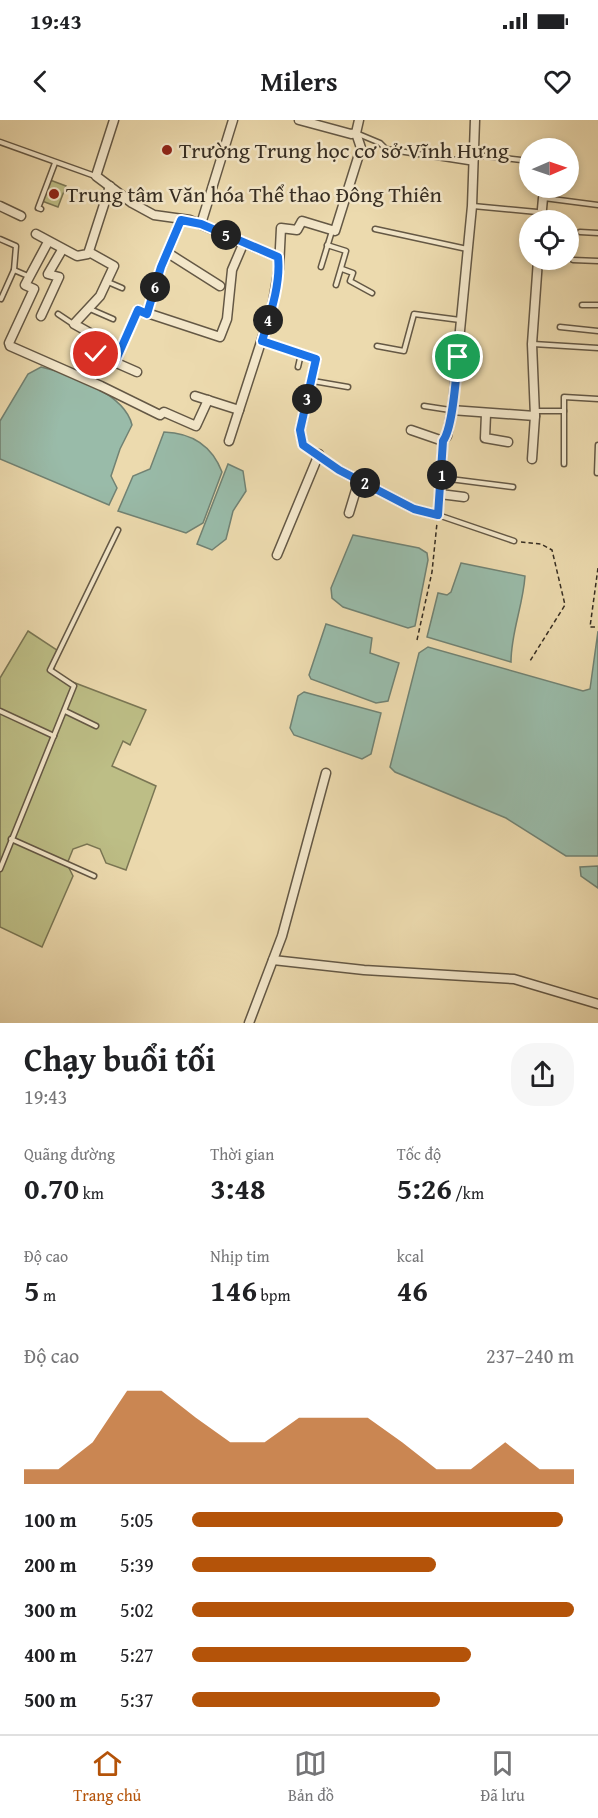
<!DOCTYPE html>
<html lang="vi">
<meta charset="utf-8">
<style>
body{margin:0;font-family:"Gentium Book Plus",serif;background:#f6f6f6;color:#202124;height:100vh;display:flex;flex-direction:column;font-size:22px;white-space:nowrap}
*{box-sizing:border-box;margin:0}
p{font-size:20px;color:#757577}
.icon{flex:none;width:33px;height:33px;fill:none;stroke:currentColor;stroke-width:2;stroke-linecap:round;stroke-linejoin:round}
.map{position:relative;height:903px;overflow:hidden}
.panel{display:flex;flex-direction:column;background:#fff;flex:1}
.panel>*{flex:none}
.needle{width:39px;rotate:88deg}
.controls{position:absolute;left:519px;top:18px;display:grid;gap:12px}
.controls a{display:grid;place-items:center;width:60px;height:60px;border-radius:50%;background:#fff;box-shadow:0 3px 9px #0003;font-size:30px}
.pin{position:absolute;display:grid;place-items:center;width:51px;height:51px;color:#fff;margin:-26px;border:3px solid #fff;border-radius:50%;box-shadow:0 2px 6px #0007}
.km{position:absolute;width:30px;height:30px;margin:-15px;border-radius:50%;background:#222;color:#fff;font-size:16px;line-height:30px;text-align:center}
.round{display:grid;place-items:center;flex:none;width:63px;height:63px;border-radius:24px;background:#f6f6f6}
.head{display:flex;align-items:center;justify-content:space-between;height:102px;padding:0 24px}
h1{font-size:33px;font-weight:800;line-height:45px}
.figures{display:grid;grid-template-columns:repeat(3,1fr);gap:9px;height:102px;padding:6px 24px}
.figures div{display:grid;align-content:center}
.figures b{font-size:30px;font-weight:800}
.figures small{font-size:16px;font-weight:400}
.figures p{font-size:16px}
.chart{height:168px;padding:12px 24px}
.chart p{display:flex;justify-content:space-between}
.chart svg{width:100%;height:108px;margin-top:6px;fill:#b45309;opacity:.7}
ul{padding:0 24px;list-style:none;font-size:20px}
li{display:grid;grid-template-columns:96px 72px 1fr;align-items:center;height:45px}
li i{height:15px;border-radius:8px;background:#b45309}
.status{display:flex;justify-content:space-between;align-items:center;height:42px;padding:0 30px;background:#fff;direction:ltr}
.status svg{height:16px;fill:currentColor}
header{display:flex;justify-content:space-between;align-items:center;height:78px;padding:0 24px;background:#fff;font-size:27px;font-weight:800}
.tabs{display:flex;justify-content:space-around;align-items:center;height:84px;border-top:2px solid #e0e0e0;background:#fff;font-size:16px;color:#757577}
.tabs a{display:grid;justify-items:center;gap:3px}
.tabs .selected{color:#b45309}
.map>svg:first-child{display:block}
.green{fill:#bdbe86;stroke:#7a7654;stroke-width:1.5}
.water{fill:#99bba9;stroke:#718273;stroke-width:1.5}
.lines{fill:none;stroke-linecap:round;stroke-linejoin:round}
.service-casing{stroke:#645845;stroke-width:7}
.minor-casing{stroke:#645845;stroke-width:11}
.path{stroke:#362d22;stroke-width:1.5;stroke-dasharray:4.5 3;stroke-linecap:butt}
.service{stroke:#f3e7ca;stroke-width:4}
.minor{stroke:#f3e7ca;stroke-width:8}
.route-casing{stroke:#fff;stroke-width:12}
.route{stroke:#1a73e8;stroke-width:8}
.poi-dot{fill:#8f2418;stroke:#f3e7ca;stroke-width:2}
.labels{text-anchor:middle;stroke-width:5;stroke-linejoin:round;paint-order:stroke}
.poi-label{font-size:22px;fill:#362d22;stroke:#f3e7ca;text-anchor:start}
</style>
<div class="status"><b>19:43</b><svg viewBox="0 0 49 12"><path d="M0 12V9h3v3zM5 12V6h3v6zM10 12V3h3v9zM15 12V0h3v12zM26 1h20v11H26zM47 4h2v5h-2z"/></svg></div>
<header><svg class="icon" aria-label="back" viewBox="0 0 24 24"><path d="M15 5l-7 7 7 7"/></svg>Milers<svg class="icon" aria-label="heart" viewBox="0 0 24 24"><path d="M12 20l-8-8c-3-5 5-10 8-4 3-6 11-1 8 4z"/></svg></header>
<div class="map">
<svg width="598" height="903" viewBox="0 0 598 903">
<rect width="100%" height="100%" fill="#ecdaae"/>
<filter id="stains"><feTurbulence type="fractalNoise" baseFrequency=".00333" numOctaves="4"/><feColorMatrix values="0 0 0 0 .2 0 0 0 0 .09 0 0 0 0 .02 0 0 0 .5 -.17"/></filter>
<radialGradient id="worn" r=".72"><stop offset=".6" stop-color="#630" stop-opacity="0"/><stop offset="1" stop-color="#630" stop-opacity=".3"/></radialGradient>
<g class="green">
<path d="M50,60L66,66L58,87L42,81Z"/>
<path d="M28,511L57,530L54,550L70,561L146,590L130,625L123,621L112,646L156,666L126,750L106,743L100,729L87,724L73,729L67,744L73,756L42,827L0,807V558Z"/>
</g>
<g class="water">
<path d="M41,247C71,254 125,274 132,305L120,329L111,356L117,368L109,385L0,339V301L28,254Z"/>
<path d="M164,312C192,313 212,326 222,352L203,403L186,413L118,391L133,356L150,349Z"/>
<path d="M228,344L243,351L246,371L233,391L226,419L212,430L197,424Z"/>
<path d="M353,415L419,428L427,433L428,440L415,506L408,508L343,487L332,478L331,468Z"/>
<path d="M461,443L525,456C523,486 511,512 511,542L427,517L438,473L447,475L451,472Z"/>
<path d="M326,504L372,518L370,533L399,543L388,581L376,583L311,559L309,555Z"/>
<path d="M598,511V736H566L506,698L395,652L390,647L419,533L428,527L583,571L590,569Z"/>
<path d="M304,572L381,593L371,634L362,639L294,615L290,608L298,576Z"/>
<path d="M598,746V768L581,756L580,747Z"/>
</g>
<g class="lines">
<defs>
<g id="service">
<path d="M356,13L380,23L386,29L475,43"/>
<path d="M0,22L95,56"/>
<path d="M475,35L530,41"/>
<path d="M544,78L598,85"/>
<path d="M473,86L537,92"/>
<path d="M41,89L38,88L55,43"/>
<path d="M375,109L467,129"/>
<path d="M580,112L598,113"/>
<path d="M0,119L16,126L14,150"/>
<path d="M327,125L346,131L336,165"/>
<path d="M573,140L598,141"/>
<path d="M321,147L332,111"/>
<path d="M342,149L353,153L350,161L372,173"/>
<path d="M108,162L122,168"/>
<path d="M1,179L14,150L28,156"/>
<path d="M582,185H598"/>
<path d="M90,189L113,199"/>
<path d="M58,194L73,204"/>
<path d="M560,207L598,211"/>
<path d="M533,224L598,228"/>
<path d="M377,226L404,231L414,194L460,200"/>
<path d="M298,247L301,234"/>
<path d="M313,261L348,267"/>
<path d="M424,286L450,290"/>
<path d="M535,291H564V344"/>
<path d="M564,291V277L598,279"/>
<path d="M597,353L598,325"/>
<path d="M442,358L513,367"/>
<path d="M438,395L514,421"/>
<path d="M0,591L54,616"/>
<path d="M65,591L96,606"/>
<path d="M11,719L94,756"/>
<path d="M0,749L74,566L50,550L118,410"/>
</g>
<g id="minor">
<path d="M114,0L96,56L132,83L154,95L190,100L278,137"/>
<path d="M299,0L351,14L356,13L359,0"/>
<path d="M0,86L21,96"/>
<path d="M541,100L543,78"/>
<path d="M201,104L233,0"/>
<path d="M36,114L77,136L88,134L110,66"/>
<path d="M48,122L25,165L34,169L9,223L10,226L101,266L160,295L164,292L196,306L208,280"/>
<path d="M89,132L114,146L100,176L74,204L90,213L84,226L96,234L137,252"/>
<path d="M168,133L220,166"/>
<path d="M147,194L161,147L181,100"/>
<path d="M41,196L59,157L48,154L62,130"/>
<path d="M262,221L316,239L300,310L303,325L339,350L414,389L438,395L443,321L447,316L453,283L472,86L475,0"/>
<path d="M115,242L138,190L220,217L227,199L232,150L244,122"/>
<path d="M195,276L239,290"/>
<path d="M451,290L535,296"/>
<path d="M486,294L485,318L508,322"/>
<path d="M411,310L443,321"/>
<path d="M229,321L272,188L279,148L281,108L297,110L302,101L335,111L361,28L356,13"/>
<path d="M532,339L535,296L532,224L538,140"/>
<path d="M440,374L464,377"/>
<path d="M349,393L359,360"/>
<path d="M277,435L319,334"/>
<path d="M273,840L364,850L514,859L598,884"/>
<path d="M249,903L282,816L326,653"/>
</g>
</defs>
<use href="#service" class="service-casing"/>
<use href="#minor" class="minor-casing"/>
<g class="path">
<path d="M521,422L541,424L552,430L565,485L530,541"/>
<path d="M598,448L590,507H598"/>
<path d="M417,520L432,452L437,403"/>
</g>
<use href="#service" class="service"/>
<use href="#minor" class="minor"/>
</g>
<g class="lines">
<defs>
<path id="route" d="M96,234L115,242L138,190L147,194L161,147L181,100L201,104L278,137C281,164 270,195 262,221L316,239L300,310L303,325L339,350L414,389L438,395L443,321C453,308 456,256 458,237"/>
</defs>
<use href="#route" class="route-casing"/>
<use href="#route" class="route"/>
</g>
<g class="poi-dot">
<circle cx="167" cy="30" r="6"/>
<circle cx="54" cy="74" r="6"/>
</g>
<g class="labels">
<g class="poi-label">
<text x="179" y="38">Trường Trung học cơ sở Vĩnh Hưng</text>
<text x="66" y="82">Trung tâm Văn hóa Thể thao Đông Thiên</text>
</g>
</g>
<rect width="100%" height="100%" filter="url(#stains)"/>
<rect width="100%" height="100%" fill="url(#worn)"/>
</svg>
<div class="controls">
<a><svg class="needle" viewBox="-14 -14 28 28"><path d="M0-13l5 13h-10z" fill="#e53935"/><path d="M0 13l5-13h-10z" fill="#757577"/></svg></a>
<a><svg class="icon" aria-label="locate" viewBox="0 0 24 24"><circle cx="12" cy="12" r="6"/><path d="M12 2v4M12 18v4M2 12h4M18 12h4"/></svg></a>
</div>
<div class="pin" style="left:458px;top:237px;background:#1e9e55"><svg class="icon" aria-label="arrive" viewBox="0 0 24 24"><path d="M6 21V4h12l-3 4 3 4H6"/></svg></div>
<div class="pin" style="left:96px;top:234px;background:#d93025"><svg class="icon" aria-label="check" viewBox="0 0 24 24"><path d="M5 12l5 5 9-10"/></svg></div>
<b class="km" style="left:442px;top:355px">1</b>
<b class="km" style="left:365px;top:363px">2</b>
<b class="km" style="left:307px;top:279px">3</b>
<b class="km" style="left:268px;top:200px">4</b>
<b class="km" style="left:226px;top:115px">5</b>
<b class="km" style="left:155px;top:167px">6</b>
</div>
<section class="panel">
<div class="head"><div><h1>Chạy buổi tối</h1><p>19:43</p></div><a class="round"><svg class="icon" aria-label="share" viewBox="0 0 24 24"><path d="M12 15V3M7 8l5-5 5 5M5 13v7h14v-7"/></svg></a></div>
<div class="figures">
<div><p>Quãng đường</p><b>0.70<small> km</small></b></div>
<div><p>Thời gian</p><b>3:48</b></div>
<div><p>Tốc độ</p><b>5:26<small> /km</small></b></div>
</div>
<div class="figures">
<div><p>Độ cao</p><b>5<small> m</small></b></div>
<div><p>Nhịp tim</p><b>146<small> bpm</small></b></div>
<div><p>kcal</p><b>46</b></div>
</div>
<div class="chart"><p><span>Độ cao</span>237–240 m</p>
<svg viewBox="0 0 160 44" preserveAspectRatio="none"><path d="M0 44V38L10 38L20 27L30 6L40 6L50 17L60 27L70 27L80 17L90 17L100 17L110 27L120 38L130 38L140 27L150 38L160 38V44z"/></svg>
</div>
<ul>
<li><b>100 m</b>5:05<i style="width:97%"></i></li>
<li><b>200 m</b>5:39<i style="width:64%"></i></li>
<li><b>300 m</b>5:02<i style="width:100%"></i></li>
<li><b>400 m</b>5:27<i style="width:73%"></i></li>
<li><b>500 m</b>5:37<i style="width:65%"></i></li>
</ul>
</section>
<nav class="tabs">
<a class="selected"><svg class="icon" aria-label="home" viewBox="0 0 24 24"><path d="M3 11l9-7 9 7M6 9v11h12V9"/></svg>Trang chủ</a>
<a><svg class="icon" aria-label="map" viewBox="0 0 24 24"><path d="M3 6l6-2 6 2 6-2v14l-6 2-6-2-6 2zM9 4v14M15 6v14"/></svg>Bản đồ</a>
<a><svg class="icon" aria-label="saved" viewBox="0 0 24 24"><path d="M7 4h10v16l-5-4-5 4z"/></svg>Đã lưu</a>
</nav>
